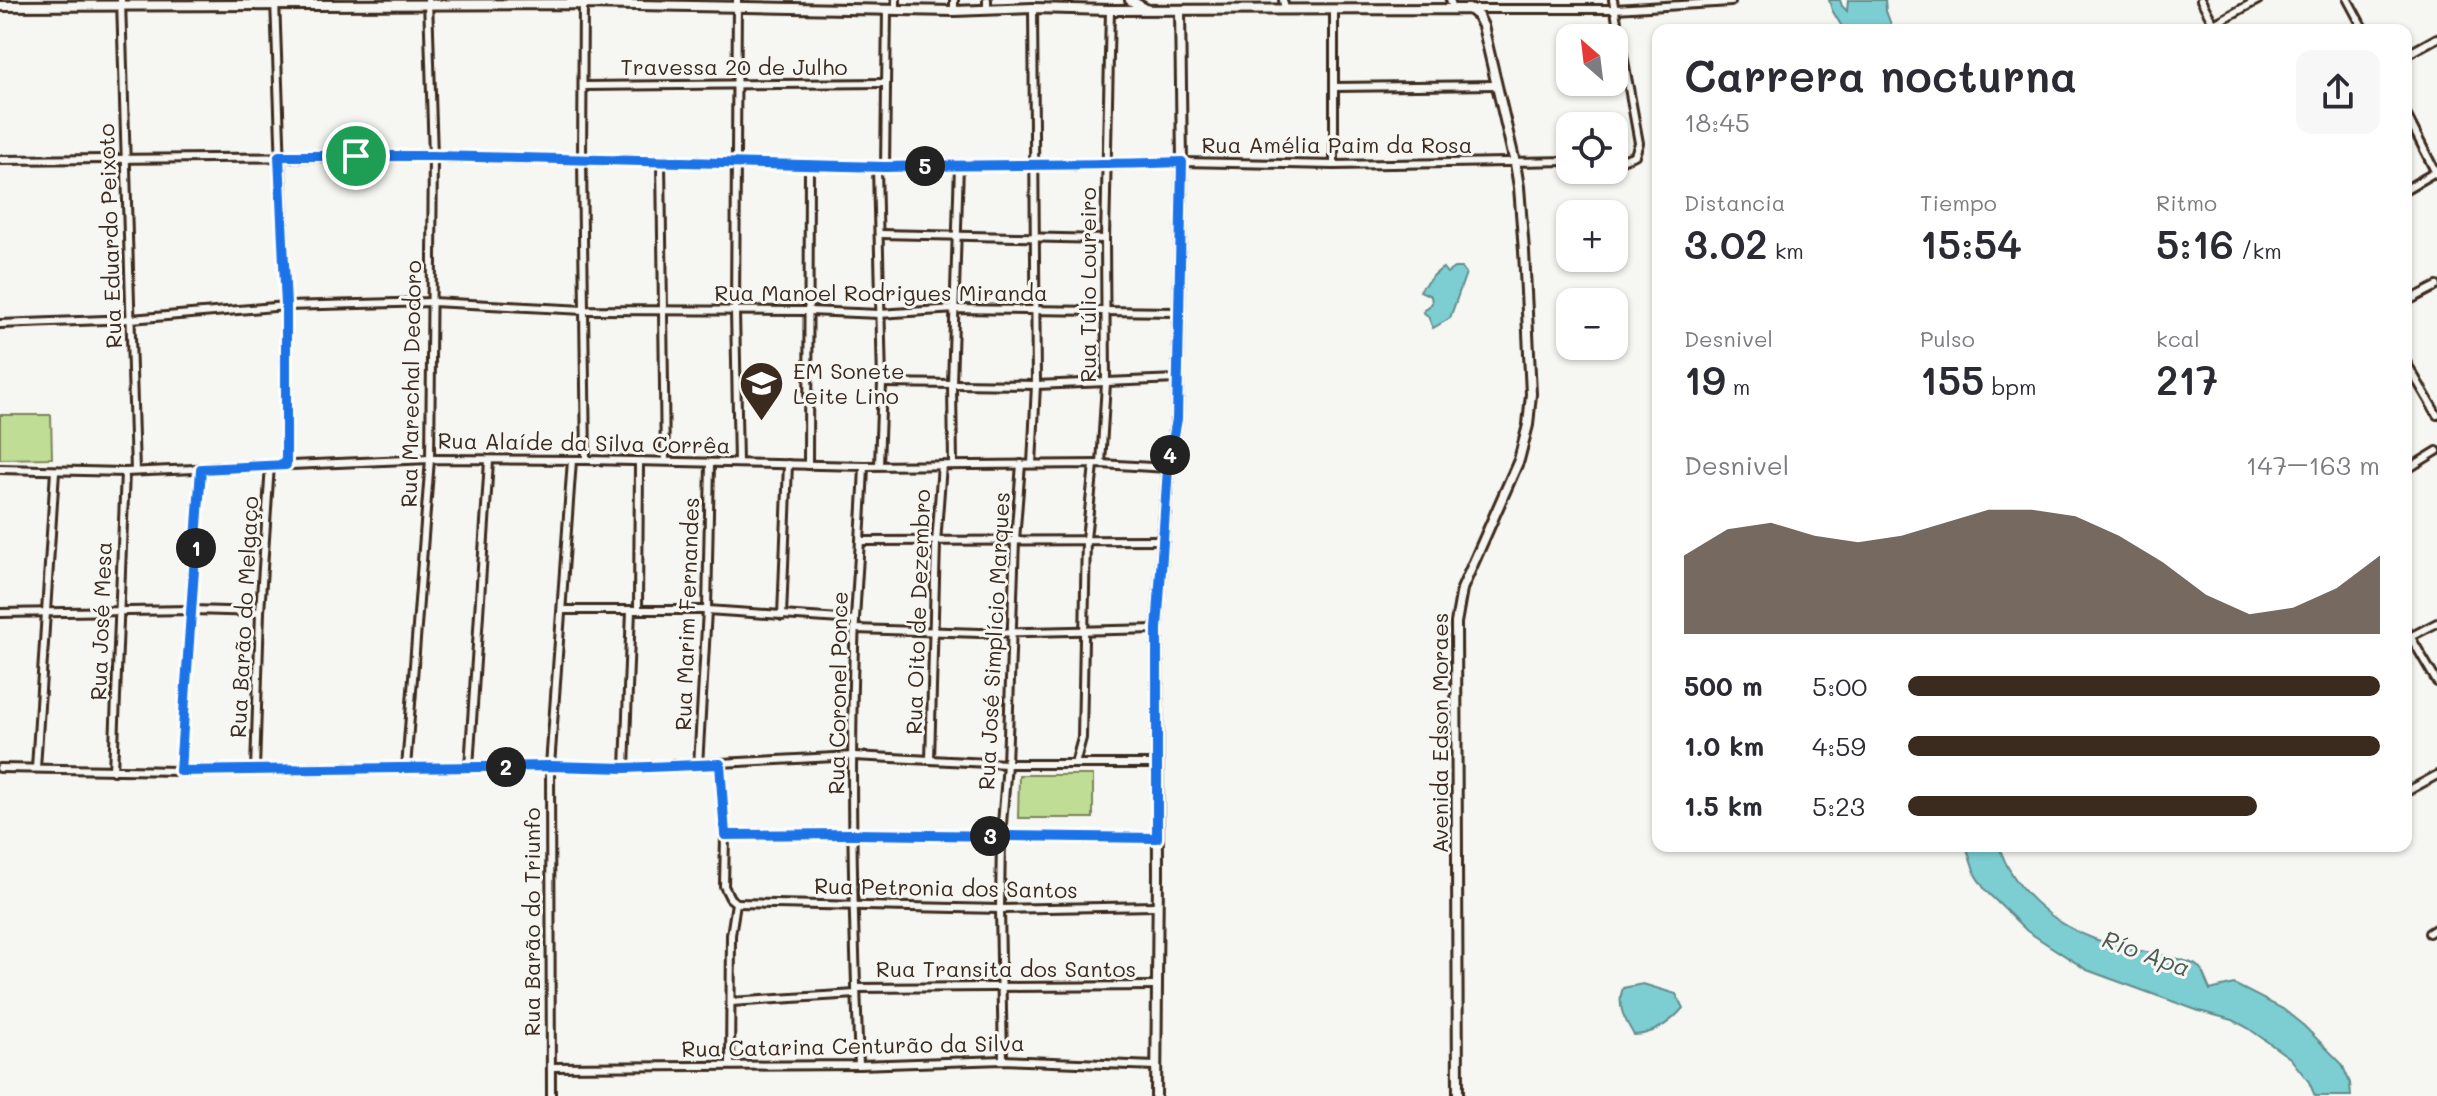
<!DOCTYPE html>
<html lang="es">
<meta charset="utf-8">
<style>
body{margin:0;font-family:Mali,sans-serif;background:#f7f7f7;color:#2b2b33;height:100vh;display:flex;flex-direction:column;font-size:30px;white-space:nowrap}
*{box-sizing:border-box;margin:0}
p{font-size:26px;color:#7c7c81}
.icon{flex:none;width:44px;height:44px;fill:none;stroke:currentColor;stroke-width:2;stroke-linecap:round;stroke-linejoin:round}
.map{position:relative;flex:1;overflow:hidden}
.panel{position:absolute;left:1652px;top:24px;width:760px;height:828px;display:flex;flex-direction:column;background:#fff;border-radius:16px;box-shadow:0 2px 6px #0004}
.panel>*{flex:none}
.needle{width:52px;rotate:332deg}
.fabs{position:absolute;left:1556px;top:24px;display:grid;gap:16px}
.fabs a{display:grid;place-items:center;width:72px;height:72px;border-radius:16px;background:#fff;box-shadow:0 2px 6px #0004;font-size:40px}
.pin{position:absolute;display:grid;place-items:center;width:68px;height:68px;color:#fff;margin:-34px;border:4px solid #fff;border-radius:50%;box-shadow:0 2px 8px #0007}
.km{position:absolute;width:40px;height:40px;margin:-20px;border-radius:50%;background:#222;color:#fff;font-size:22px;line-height:40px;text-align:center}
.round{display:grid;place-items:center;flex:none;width:84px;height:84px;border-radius:16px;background:#f7f7f7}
.summary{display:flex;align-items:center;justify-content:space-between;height:136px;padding:0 32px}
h1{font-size:44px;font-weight:600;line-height:60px}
.figures{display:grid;grid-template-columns:repeat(3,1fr);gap:12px;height:136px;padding:8px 32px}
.figures div{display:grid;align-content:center}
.figures b{font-size:40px;font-weight:600}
.figures small{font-size:22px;font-weight:400}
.figures p{font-size:22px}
.chart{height:224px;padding:16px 32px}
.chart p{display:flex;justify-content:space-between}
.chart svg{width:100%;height:144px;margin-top:8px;fill:#3b2a1e;opacity:.7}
ul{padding:0 32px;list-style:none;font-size:26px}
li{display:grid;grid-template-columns:128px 96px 1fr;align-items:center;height:60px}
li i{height:20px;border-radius:10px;background:#3b2a1e}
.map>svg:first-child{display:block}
.green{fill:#bfdd95;stroke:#7d845a;stroke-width:2}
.water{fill:#7cced3;stroke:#628c8b;stroke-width:2}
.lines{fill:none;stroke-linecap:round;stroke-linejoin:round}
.street-casing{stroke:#3b2a1e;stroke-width:12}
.secondary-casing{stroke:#3b2a1e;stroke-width:14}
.street{stroke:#f6f6f2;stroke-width:6}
.secondary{stroke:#f6f6f2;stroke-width:8}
.route-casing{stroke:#fff;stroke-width:16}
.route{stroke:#1a73e8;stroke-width:10}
.labels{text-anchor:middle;stroke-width:6;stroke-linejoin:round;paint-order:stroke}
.street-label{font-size:22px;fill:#3b2a1e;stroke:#f6f6f2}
.poi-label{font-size:22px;fill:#3b2a1e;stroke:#f6f6f2;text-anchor:start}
.water-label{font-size:24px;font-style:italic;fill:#4e5b54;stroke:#f6f6f2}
</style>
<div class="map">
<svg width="2437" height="1096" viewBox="0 0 2437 1096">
<rect width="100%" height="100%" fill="#f6f6f2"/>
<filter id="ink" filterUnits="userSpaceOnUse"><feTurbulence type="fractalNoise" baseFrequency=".0125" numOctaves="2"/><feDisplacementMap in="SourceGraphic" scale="16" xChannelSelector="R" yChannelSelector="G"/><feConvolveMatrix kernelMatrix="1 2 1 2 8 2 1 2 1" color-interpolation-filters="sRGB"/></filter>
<g filter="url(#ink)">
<g class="green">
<path d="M0,415H51L52,458L0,459Z"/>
<path d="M1019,775H1093V818H1018Z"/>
</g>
<g class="water">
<path d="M1829,0H1840L1842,6L1847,11L1848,0H1885L1886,11L1893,30H1844L1832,10Z"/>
<path d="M1443,268L1447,273L1454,268H1462L1466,273L1450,318L1433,328L1428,316L1423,312L1432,303L1431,296L1420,291C1422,286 1439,270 1443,268Z"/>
<path d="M1966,846H1999C2012,888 2052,923 2092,938C2125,951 2161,952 2194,964L2201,969L2210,990L2234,984L2283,1009L2304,1026L2342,1064L2350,1083L2351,1096H2315L2309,1082L2290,1058L2248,1028L2233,1020L2199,1011L2087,970L2027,931L1986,891L1976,876Z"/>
<path d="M1643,984L1676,994L1683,1008C1670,1023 1655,1034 1634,1035C1625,1020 1616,1005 1623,988Z"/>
</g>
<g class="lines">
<defs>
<g id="street">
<path d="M121,0L135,471"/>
<path d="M275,0L286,306V465"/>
<path d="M583,0L582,160L586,460"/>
<path d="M737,0L735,311L738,463"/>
<path d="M1283,0L1285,9"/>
<path d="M1450,0L1453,8"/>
<path d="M1613,0L1639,143L1635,155L1622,160H1614"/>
<path d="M2201,0L2217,30"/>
<path d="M2348,0L2364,30"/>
<path d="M1334,9V165"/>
<path d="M1469,9H1615L1731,2V0"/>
<path d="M896,10V0"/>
<path d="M987,10V0"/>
<path d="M954,11V0"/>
<path d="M2214,24L2258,0"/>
<path d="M2406,55L2437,38"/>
<path d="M584,86L885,83"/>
<path d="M1334,87L1497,85"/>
<path d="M2406,114L2437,175"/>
<path d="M0,160L433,156L885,167L959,165H1107L1182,162L1334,165L1570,161"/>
<path d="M661,162L665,461"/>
<path d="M877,167L882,383L879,465"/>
<path d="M885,167L887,9"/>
<path d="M2406,189L2437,171"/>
<path d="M880,234L1105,239"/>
<path d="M2406,302L2437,286"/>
<path d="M0,324L131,319L286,306L432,302L584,310L809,311L879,314L956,309L1177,312"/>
<path d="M2406,362L2437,415"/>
<path d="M882,383L1036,385L1177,379"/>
<path d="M1032,464L1036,385L1033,8"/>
<path d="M1101,464L1106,383L1105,239L1110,10"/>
<path d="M808,465L809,166"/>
<path d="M953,465L952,384L959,165"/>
<path d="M0,469L125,472L430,459L586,460L864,466L1101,464L1168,468"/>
<path d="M2406,470L2437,451"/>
<path d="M861,541L1164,540"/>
<path d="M562,610H707L855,620"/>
<path d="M638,610L639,463"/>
<path d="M0,613L192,610L260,612"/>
<path d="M782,616L788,464"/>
<path d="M855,629L980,633L1157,629"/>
<path d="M2406,629L2437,682"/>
<path d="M2406,639L2437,623"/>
<path d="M930,760L936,543L942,465"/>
<path d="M720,764L725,835L724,886L730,898L736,903L731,935L730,1065"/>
<path d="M1075,764L1082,738L1086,539L1094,465"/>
<path d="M698,766L707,610L710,464"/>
<path d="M469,767L489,461"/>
<path d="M0,768L180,771L550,766L625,768L854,756L1007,764H1156"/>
<path d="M36,768L55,471"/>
<path d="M406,768L430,459L433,156L428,0"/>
<path d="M625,768L631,610"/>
<path d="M255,770L260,612L270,465"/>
<path d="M113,771L125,472"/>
<path d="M180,771L201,469"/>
<path d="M2406,792L2437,775"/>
<path d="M725,835L853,834L1157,838"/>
<path d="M736,903L1000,909L1156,906"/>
<path d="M2429,933L2437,928"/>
<path d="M856,988L1156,986"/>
<path d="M731,1002L856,994"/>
<path d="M1003,1060L1000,909L1001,836L1007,764L1015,540L1021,464"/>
<path d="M859,1065C853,917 849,767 855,619C858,568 862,517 864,466"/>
<path d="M551,1067L859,1065L1003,1060L1156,1066"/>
<path d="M551,1096L550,766L572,460"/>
</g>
<g id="secondary">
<path d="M1130,0L1146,9"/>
<path d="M0,6L583,4L954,11L1033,8L1110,10L1469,9L1478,16L1483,26L1515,163L1519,187L1524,251L1531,394L1528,425L1519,460L1462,589L1456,623L1458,1096"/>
<path d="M1156,1096L1158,873L1157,629L1168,468L1177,419L1182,162L1180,10"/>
</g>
</defs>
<use href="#street" class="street-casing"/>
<use href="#secondary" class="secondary-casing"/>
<use href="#street" class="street"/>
<use href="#secondary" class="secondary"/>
</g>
</g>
<g class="lines" filter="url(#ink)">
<defs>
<path id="route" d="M279,156H433L885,167C984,164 1083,166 1182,162L1177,419L1168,468L1157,629V838L853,834L725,835L720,764L625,768L550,766L180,771L201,469L286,465V306Z"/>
</defs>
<use href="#route" class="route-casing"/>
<use href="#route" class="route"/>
</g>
<defs>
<symbol id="school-pin" viewBox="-11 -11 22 30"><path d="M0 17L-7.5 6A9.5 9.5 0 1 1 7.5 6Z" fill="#3b2a1e" stroke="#f6f6f2"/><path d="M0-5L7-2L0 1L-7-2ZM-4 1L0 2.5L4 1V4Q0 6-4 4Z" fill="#fff"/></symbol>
</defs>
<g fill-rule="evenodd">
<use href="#school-pin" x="736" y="358" width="51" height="69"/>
</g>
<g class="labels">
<g class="street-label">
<text x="734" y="75">Travessa 20 de Julho</text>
<text x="1337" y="153">Rua Amélia Paim da Rosa</text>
<text transform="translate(110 236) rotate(-92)" y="8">Rua Eduardo Peixoto</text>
<text transform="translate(1088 285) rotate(-90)" y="8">Rua Túlio Loureiro</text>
<text x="881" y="301">Rua Manoel Rodrigues Miranda</text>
<text transform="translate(411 384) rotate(-89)" y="8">Rua Marechal Deodoro</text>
<text transform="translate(584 443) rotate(1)" y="8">Rua Alaíde da Silva Corrêa</text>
<text transform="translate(918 612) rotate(-88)" y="8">Rua Oito de Dezembro</text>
<text transform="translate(687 614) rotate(-88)" y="8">Rua Marim Fernandes</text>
<text transform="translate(244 617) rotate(-87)" y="8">Rua Barão do Melgaço</text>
<text transform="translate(101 621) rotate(-88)" y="8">Rua José Mesa</text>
<text transform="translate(994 641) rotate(-87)" y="8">Rua José Simplício Marques</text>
<text transform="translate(838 693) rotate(-89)" y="8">Rua Coronel Ponce</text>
<text transform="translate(1440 733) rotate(-90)" y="8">Avenida Edson Moraes</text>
<text transform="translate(946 888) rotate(1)" y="8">Rua Petronia dos Santos</text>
<text transform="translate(532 922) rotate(-90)" y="8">Rua Barão do Triunfo</text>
<text x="1006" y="977">Rua Transita dos Santos</text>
<text transform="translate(853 1046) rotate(-1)" y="8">Rua Catarina Centurão da Silva</text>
</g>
<g class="poi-label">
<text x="793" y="379">EM Sonete<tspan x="793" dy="25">Leite Lino</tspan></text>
</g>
<g class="water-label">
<text transform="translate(2146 954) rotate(20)" y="8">Río Apa</text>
</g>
</g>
</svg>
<div class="fabs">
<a><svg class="needle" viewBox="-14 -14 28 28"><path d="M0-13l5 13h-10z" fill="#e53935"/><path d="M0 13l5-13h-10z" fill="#7c7c81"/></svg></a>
<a><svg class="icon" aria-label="locate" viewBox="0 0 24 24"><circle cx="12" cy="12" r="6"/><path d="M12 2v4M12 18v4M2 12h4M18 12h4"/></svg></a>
<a>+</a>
<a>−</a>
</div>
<div class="pin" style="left:356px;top:156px;background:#1e9e55"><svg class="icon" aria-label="arrive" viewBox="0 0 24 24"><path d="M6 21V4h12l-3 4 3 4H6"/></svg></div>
<b class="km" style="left:196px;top:548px">1</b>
<b class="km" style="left:506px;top:767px">2</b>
<b class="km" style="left:990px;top:836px">3</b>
<b class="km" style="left:1170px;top:455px">4</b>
<b class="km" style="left:925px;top:166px">5</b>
<section class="panel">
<div class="summary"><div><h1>Carrera nocturna</h1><p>18:45</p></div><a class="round"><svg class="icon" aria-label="share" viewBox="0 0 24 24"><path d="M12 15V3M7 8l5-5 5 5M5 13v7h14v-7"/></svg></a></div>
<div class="figures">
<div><p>Distancia</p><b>3.02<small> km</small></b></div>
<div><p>Tiempo</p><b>15:54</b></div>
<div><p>Ritmo</p><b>5:16<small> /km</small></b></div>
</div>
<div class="figures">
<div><p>Desnivel</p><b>19<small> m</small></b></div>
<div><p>Pulso</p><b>155<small> bpm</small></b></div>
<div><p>kcal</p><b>217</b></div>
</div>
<div class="chart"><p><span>Desnivel</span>147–163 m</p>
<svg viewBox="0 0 160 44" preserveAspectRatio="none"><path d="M0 44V20L10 12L20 10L30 14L40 16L50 14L60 10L70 6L80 6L90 8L100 14L110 22L120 32L130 38L140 36L150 30L160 20V44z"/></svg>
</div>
<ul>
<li><b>500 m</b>5:00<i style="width:100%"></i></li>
<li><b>1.0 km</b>4:59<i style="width:100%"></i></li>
<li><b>1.5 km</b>5:23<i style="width:74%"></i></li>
</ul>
</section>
</div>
